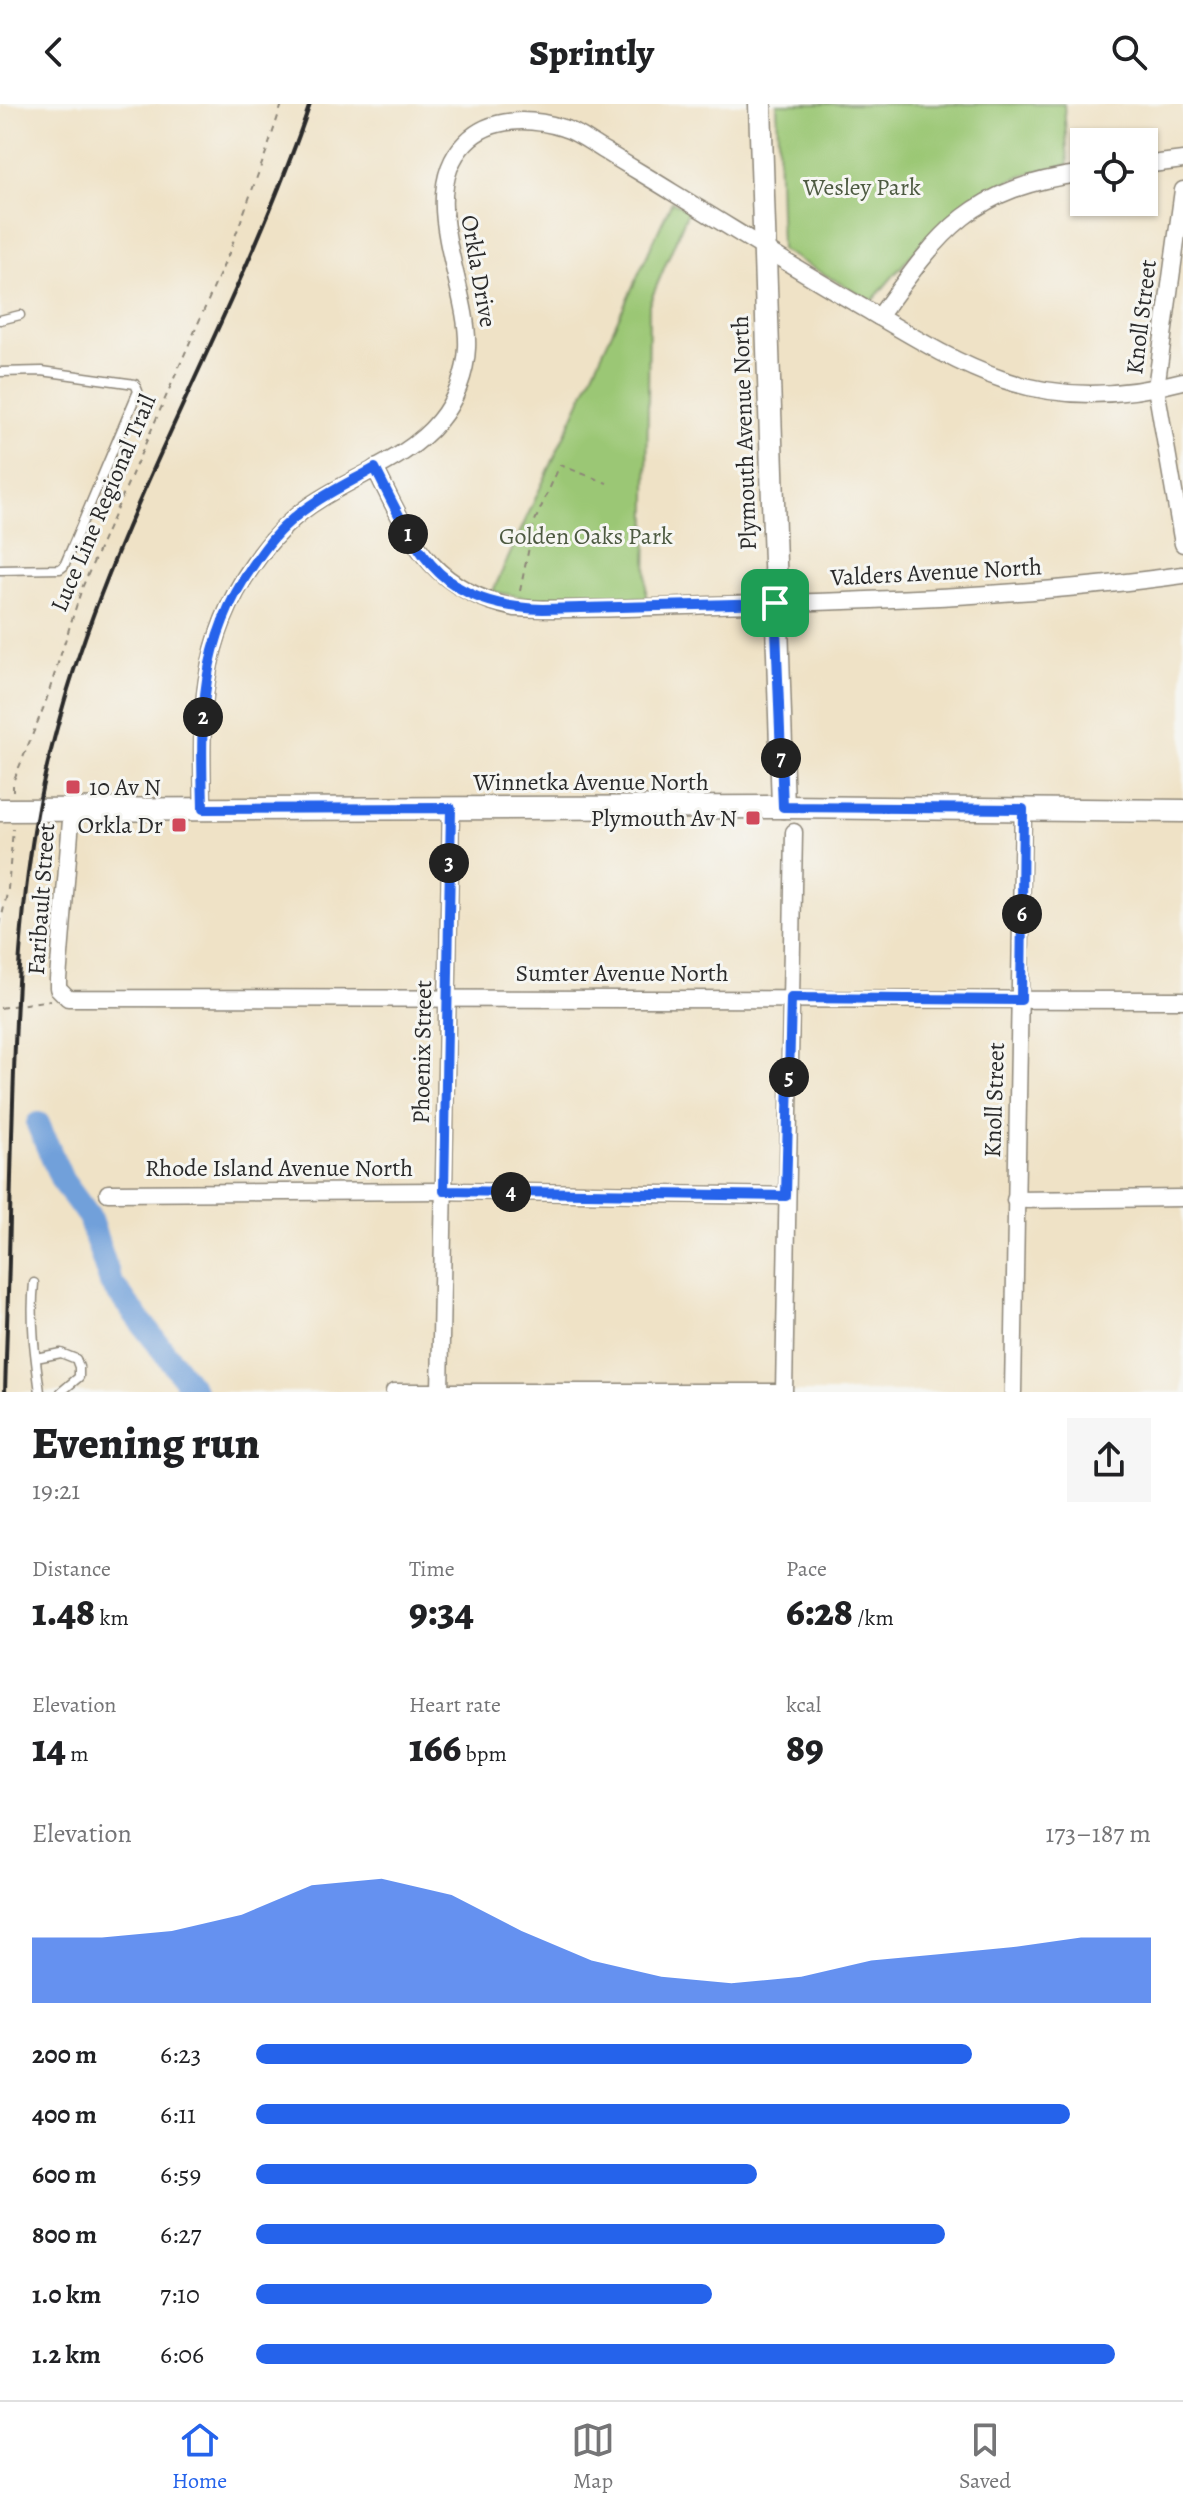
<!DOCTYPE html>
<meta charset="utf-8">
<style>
body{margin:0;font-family:Alegreya,serif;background:#f6f6f6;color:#202124;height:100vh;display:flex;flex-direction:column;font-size:30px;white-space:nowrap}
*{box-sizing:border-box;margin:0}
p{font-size:26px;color:#757577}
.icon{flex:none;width:44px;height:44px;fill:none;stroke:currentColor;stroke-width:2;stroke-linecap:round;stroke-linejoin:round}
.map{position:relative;height:1288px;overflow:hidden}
.side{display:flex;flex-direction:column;background:#fff;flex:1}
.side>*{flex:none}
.buttons{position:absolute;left:1070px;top:24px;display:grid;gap:16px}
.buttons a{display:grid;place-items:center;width:88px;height:88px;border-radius:0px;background:#fff;box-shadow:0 2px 6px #0004;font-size:40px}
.pin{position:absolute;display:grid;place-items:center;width:68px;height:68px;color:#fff;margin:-34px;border-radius:16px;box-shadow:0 4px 12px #0006}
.km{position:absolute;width:40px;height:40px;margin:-20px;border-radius:50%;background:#222;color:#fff;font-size:22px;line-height:40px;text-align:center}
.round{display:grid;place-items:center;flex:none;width:84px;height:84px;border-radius:0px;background:#f6f6f6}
.summary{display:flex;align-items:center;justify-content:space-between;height:136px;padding:0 32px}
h1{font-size:44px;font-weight:800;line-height:60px}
.stats{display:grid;grid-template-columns:repeat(3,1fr);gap:12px;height:136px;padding:8px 32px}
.stats div{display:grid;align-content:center}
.stats b{font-size:40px;font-weight:800}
.stats small{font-size:22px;font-weight:400}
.stats p{font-size:22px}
.chart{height:224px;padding:16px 32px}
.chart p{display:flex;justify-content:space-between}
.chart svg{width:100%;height:144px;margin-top:8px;fill:#2563eb;opacity:.7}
ul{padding:0 32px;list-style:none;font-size:26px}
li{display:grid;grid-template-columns:128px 96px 1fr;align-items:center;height:60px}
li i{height:20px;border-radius:10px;background:#2563eb}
header{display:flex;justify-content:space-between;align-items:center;height:104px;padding:0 32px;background:#fff;font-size:36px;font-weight:800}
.menu{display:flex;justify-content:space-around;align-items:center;height:112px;border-top:2px solid #e0e0e0;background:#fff;font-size:22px;color:#757577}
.menu a{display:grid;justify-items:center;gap:4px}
.menu .selected{color:#2563eb}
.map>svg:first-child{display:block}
.green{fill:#9bc775;stroke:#637950;stroke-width:2}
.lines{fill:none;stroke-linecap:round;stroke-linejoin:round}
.river{stroke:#71a0da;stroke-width:24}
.lane-casing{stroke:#8d8678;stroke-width:11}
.street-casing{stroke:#8d8678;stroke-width:19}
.secondary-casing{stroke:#8d8678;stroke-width:25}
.path{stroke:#8d8678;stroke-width:2;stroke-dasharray:6 6;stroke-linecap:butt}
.lane{stroke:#fff;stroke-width:8}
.street{stroke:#fff;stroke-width:16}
.secondary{stroke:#fff;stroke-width:22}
.rail{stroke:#2b2b2b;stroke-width:4}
.route-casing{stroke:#fff;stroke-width:16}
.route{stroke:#2563eb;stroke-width:10}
.poi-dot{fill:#d1495b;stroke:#f6f6f2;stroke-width:3}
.labels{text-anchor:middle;stroke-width:6;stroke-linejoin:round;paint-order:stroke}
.park-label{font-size:24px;fill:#4d5a41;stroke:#f6f6f2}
.street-label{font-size:24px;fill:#2b2b2b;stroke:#f6f6f2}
.poi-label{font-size:24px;fill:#2b2b2b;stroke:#f6f6f2;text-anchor:end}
</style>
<header><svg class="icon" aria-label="back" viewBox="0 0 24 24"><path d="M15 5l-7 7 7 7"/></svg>Sprintly<svg class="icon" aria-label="search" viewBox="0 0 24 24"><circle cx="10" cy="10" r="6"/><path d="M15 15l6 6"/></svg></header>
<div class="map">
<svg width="1183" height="1288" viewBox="0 0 1183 1288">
<rect width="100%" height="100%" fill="#f6f6f2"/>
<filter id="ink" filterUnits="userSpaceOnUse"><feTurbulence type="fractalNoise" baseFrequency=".0125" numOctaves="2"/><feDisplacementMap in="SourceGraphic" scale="16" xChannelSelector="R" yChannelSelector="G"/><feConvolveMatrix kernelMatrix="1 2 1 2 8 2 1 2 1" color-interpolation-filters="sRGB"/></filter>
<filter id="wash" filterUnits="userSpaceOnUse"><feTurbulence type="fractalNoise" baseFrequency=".006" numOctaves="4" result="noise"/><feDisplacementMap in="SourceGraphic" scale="32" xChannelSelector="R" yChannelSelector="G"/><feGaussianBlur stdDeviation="1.8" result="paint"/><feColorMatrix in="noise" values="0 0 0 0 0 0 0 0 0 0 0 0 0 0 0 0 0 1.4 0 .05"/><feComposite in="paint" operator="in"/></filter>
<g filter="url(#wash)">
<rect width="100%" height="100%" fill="#efe2c6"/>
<g class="green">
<path d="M777,0H1064L1068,61C972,75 931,127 872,197L781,146Z"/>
<path d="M672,97L688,107L649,200L646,493C595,494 542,501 493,487Z"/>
</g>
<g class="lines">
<path class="river" d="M38,1020L62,1076L89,1113L111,1179L195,1288"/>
</g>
</g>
<g filter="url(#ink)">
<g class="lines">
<defs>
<g id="lane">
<path d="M0,216L20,211"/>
<path d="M0,268L42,267L135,280L138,287L64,462L60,465L0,466"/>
<path d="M34,1179C30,1216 35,1252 40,1288"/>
<path d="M36,1254L61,1249L76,1255L79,1263V1273L61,1288"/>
</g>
<g id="street">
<path d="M1144,61L1183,56"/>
<path d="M1183,86L1156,284L1183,440"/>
<path d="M879,213C942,125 971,84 1084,69"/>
<path d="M375,364C411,436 429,485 515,504C592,507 670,502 746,500C892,496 1038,491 1183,471"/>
<path d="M72,704L58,875V884L68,894L1183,896"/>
<path d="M203,705C201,614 198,539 253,461C271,435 293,411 320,395C359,370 409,354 439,317C455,298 466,269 467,244C470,182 414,90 466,38C491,12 532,14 563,24C578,28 591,39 605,47C627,61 650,74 672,88C738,128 803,169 869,207C913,233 955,259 1004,276C1063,296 1123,293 1183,277"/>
<path d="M108,1089L444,1087L786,1092"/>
<path d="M1015,1096L1183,1094"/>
<path d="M394,1288H782"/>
<path d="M440,1288L451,704"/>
<path d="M784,1288L794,728"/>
<path d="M1013,1288L1023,705"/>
</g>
<g id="secondary">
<path d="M760,0L783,703"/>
<path d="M0,706L783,703L1183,707"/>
</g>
</defs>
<use href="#lane" class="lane-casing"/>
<use href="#street" class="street-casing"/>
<use href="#secondary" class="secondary-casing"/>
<g class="path">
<path d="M520,487L534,419L560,361L607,379"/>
<path d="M13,687V678L45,600L82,484L229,149L268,43L282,0"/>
<path d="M0,821L8,785L13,725"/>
<path d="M0,904L50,896"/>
</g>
<use href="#lane" class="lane"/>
<use href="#street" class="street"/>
<use href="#secondary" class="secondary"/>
<path class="rail" d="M5,1288C8,1203 10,1117 12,1032C15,924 18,816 37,710C44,668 56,626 68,585C130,383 242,201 310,0"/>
</g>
</g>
<g class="lines" filter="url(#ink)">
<defs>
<path id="route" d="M375,364C417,448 437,501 543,505L775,499L783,703L1023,705L1021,896L791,894L786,1092L444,1087L451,704L203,705C201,615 198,540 252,463C262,448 273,432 287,420C312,396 345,381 375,364Z"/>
</defs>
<use href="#route" class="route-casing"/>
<use href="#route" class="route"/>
</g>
<g class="poi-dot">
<rect x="65" y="675" width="16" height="16" rx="4"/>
<rect x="745" y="706" width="16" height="16" rx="4"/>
<rect x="171" y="713" width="16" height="16" rx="4"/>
</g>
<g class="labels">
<g class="park-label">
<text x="862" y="91">Wesley Park</text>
<text x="586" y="440">Golden Oaks Park</text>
</g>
<g class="street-label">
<text transform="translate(479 167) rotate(80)" y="8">Orkla Drive</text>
<text transform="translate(1141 213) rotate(-83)" y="8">Knoll Street</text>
<text transform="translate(744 329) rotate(-92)" y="8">Plymouth Avenue North</text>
<text transform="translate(103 399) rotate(-67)" y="8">Luce Line Regional Trail</text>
<text transform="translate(936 468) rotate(-3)" y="8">Valders Avenue North</text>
<text x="591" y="686">Winnetka Avenue North</text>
<text transform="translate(41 795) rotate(-86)" y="8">Faribault Street</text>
<text x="622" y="877">Sumter Avenue North</text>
<text transform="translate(422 948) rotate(-89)" y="8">Phoenix Street</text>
<text transform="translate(994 996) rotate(-88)" y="8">Knoll Street</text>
<text x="279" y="1072">Rhode Island Avenue North</text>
</g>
<g class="poi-label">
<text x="89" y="691" text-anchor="start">10 Av N</text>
<text x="737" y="722">Plymouth Av N</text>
<text x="163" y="729">Orkla Dr</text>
</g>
</g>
</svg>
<div class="buttons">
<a><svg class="icon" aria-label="locate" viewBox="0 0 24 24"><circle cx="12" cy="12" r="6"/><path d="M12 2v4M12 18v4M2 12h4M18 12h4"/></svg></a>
</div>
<div class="pin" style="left:775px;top:499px;background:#1e9e55"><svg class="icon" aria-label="arrive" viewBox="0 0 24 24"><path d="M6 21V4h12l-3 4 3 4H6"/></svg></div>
<b class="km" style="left:408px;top:430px">1</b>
<b class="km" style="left:203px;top:613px">2</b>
<b class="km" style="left:449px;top:759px">3</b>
<b class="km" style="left:511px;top:1088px">4</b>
<b class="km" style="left:789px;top:973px">5</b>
<b class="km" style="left:1022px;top:810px">6</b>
<b class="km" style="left:781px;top:654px">7</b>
</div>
<section class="side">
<div class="summary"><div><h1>Evening run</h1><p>19:21</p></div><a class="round"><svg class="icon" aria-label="share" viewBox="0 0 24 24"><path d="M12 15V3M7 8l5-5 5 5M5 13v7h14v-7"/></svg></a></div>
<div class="stats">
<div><p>Distance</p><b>1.48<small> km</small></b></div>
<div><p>Time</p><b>9:34</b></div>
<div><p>Pace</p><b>6:28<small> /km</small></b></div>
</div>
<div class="stats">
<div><p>Elevation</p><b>14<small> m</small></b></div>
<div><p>Heart rate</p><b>166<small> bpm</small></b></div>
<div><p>kcal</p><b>89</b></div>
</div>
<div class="chart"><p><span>Elevation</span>173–187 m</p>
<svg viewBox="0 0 160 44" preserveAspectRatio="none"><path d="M0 44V24L10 24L20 22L30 17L40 8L50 6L60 11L70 22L80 31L90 36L100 38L110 36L120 31L130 29L140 27L150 24L160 24V44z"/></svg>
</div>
<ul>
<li><b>200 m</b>6:23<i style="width:80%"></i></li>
<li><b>400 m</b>6:11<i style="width:91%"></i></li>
<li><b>600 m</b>6:59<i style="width:56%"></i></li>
<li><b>800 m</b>6:27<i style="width:77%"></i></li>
<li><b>1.0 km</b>7:10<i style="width:51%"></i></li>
<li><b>1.2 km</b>6:06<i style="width:96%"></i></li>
</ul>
</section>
<nav class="menu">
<a class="selected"><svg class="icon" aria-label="home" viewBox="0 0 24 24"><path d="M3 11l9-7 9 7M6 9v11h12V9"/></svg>Home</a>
<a><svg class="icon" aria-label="map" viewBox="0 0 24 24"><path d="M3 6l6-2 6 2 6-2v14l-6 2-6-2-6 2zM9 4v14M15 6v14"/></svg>Map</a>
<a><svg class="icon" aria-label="saved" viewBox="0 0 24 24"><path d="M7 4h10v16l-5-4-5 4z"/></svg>Saved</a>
</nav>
